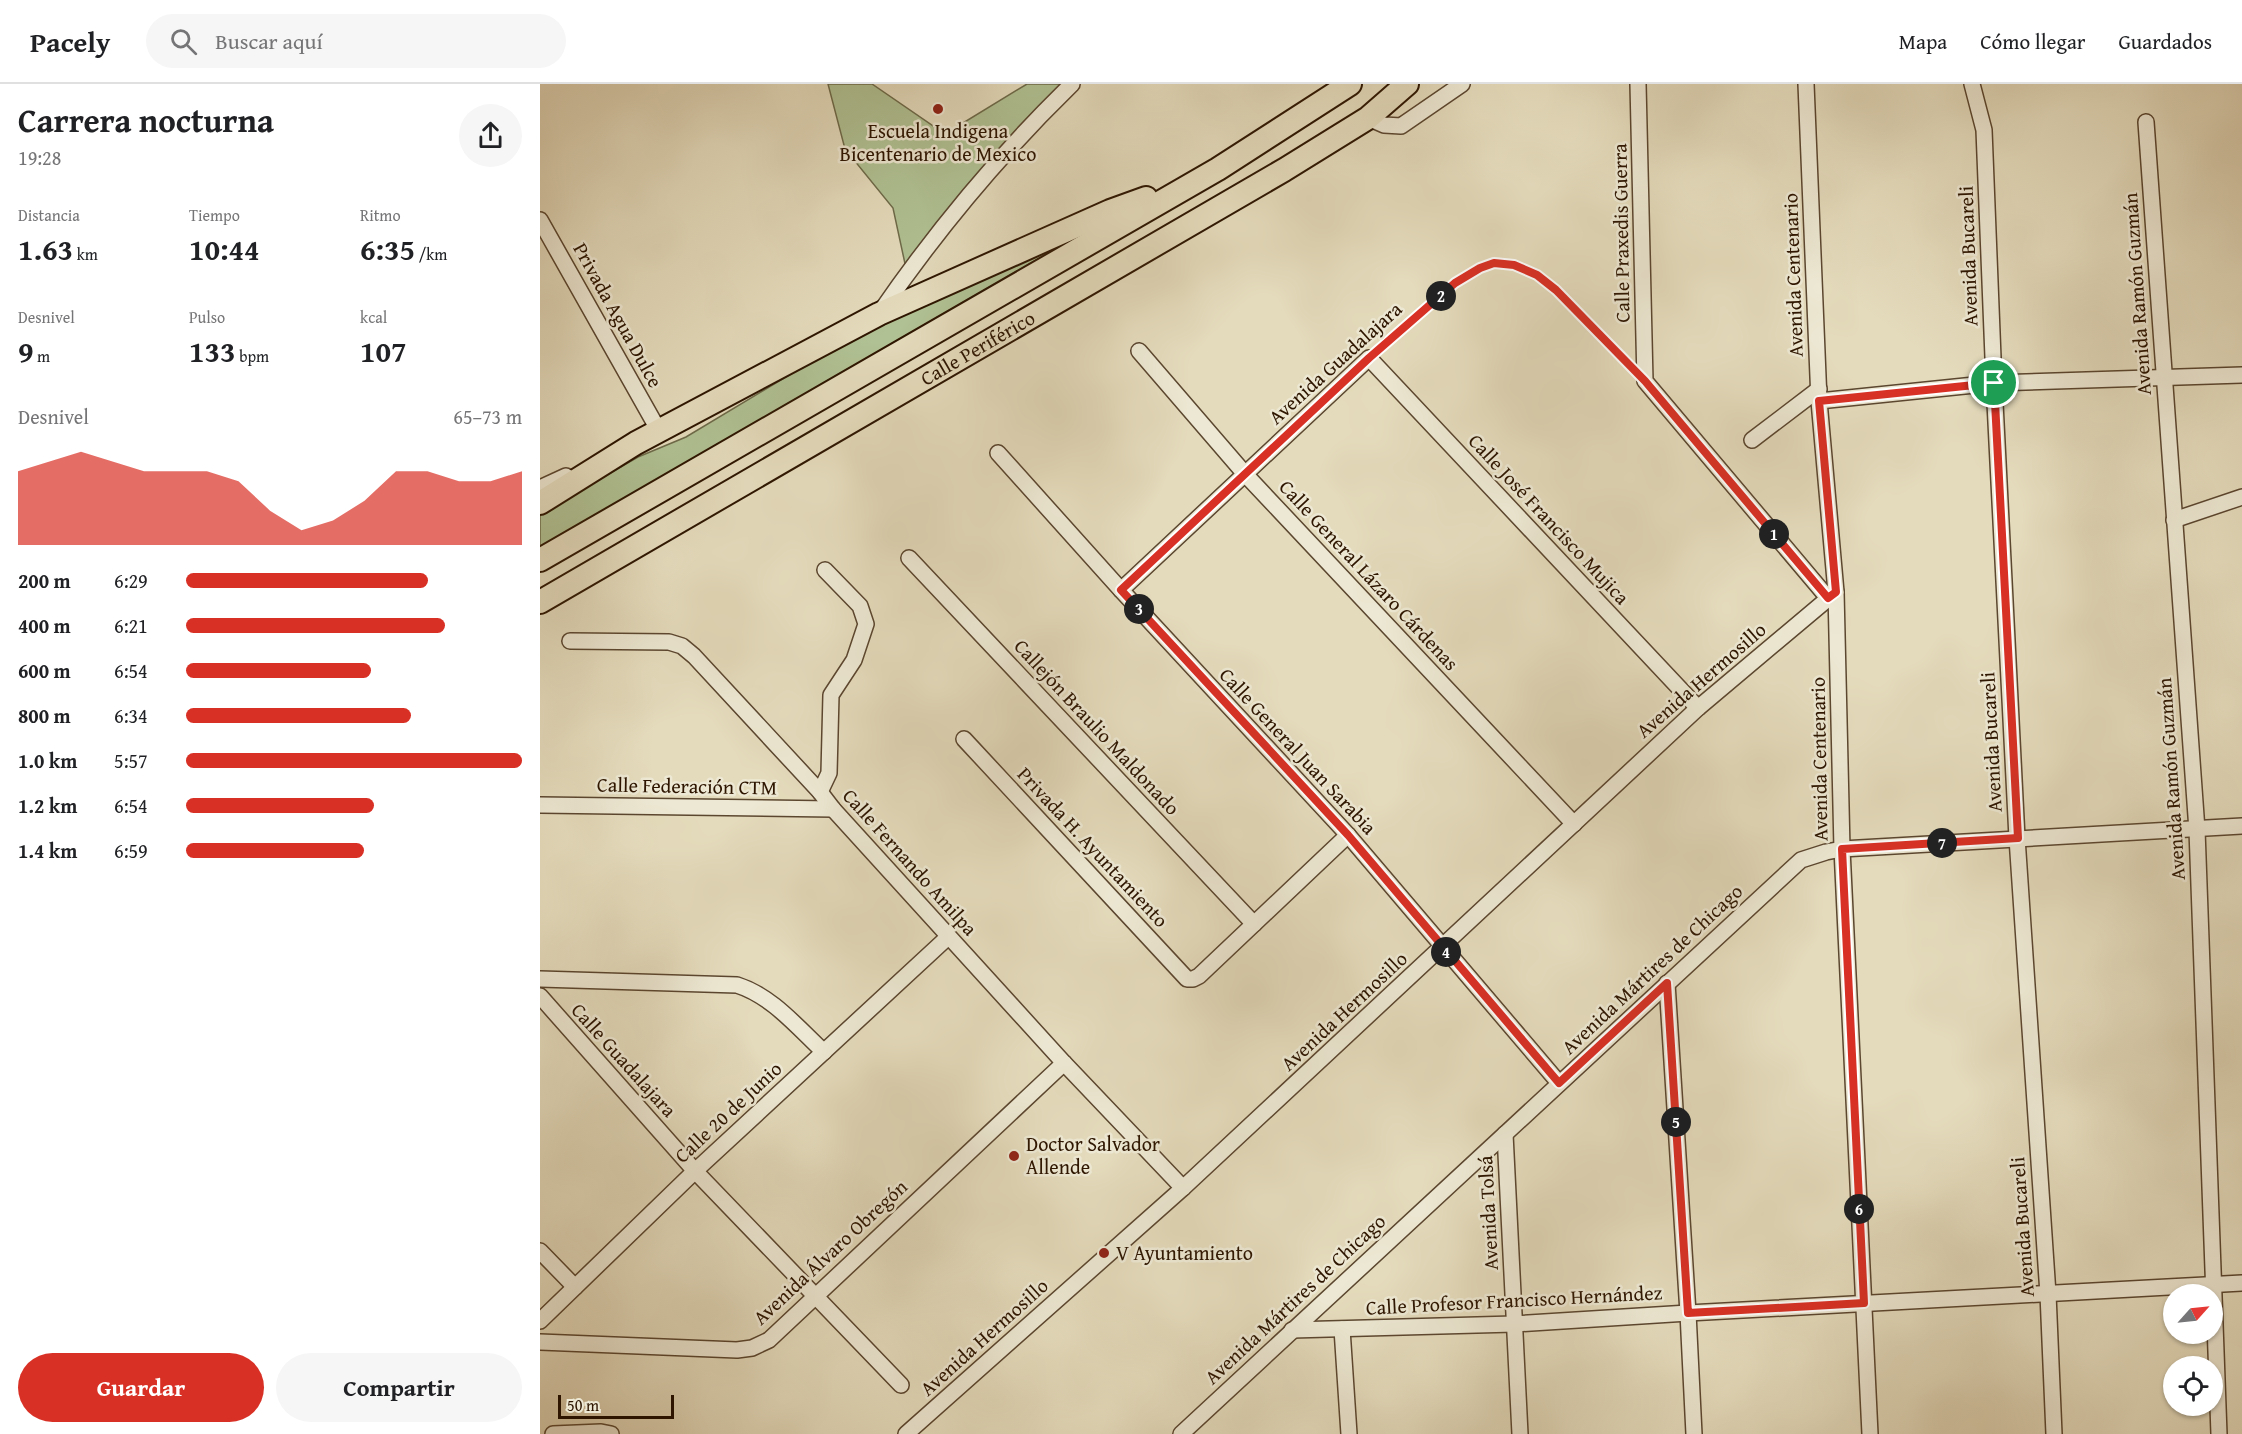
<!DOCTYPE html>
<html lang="es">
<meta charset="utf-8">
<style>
body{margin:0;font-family:"Gentium Book Plus",serif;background:#f6f6f6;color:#202124;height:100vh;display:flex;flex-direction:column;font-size:22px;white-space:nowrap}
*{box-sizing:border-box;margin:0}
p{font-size:20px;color:#757577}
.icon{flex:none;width:33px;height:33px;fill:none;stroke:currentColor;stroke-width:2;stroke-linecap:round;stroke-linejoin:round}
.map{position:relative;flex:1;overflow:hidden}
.sheet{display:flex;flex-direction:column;background:#fff;width:540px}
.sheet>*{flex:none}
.needle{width:39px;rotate:63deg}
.buttons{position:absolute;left:1623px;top:1200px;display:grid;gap:12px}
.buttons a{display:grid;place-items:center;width:60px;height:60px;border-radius:50%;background:#fff;box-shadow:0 2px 4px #0004;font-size:30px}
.scale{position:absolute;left:18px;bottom:15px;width:116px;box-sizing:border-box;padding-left:6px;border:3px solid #2d1500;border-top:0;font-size:16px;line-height:21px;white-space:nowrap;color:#2d1500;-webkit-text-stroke:4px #ede8d3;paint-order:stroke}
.pin{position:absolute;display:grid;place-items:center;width:51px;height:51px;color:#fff;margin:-26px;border:3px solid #fff;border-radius:50%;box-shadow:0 2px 6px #0007}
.km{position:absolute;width:30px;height:30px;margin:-15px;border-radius:50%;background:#222;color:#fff;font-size:16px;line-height:30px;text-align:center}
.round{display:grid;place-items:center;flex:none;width:63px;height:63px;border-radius:32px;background:#f6f6f6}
.headline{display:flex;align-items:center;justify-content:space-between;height:102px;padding:0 18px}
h1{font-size:33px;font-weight:800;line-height:45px}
.stats{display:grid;grid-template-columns:repeat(3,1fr);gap:9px;height:102px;padding:6px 18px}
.stats div{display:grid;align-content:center}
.stats b{font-size:30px;font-weight:800}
.stats small{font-size:16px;font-weight:400}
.stats p{font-size:16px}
.chart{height:168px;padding:12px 18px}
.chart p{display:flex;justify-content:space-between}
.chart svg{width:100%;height:108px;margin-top:6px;fill:#d93025;opacity:.7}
.primary-button{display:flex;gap:12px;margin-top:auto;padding:12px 18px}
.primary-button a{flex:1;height:69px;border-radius:36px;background:#d93025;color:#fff;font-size:24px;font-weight:800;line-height:69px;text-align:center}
.primary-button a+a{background:#f6f6f6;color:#202124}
ul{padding:0 18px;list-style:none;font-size:20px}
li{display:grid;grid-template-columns:96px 72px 1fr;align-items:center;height:45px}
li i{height:15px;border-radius:8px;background:#d93025}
header{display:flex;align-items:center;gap:36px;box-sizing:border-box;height:84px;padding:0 30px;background:#fff;border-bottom:2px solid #e0e0e0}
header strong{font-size:28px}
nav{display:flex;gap:33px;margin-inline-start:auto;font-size:21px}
.search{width:420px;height:54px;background:#f6f6f6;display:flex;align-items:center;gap:15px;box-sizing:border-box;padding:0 21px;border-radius:33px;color:#757577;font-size:22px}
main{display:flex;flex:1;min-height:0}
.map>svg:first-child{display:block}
.green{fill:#b0c193;stroke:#6e6b4a;stroke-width:1.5}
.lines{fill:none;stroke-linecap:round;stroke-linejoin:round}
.minor-casing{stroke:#5b462f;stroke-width:18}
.highway-casing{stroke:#2d1500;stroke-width:26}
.path{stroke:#2d1500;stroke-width:3;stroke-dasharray:4.5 3;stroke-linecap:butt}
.minor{stroke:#ede8d3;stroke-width:15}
.highway{stroke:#e4dbbc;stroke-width:22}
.route-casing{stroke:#fff;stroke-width:12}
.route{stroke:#d93025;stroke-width:8}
.poi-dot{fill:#8f2418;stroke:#ede8d3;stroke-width:2}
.labels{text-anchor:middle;stroke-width:5;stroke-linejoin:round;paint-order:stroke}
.poi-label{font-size:20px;fill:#2d1500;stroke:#ede8d3;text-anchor:start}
.street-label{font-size:20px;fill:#2d1500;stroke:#ede8d3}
</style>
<header>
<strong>Pacely</strong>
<div class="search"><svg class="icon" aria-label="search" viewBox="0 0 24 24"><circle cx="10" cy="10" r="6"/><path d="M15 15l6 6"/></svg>Buscar aquí</div>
<nav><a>Mapa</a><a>Cómo llegar</a><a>Guardados</a></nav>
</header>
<main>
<section class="sheet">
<div class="headline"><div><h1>Carrera nocturna</h1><p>19:28</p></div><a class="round"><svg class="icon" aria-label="share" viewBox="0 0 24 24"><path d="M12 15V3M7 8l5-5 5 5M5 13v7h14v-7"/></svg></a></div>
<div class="stats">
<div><p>Distancia</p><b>1.63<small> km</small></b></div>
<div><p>Tiempo</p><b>10:44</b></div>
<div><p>Ritmo</p><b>6:35<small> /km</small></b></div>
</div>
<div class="stats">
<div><p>Desnivel</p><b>9<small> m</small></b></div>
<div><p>Pulso</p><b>133<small> bpm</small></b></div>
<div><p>kcal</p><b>107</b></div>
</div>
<div class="chart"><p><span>Desnivel</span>65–73 m</p>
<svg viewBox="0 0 160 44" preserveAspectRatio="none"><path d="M0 44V14L10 10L20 6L30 10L40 14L50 14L60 14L70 18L80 30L90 38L100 34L110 26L120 14L130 14L140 18L150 18L160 14V44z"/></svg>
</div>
<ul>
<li><b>200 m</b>6:29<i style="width:72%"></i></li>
<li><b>400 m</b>6:21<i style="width:77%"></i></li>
<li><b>600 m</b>6:54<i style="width:55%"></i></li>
<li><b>800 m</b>6:34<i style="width:67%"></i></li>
<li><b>1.0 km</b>5:57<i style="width:100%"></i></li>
<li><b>1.2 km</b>6:54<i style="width:56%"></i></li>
<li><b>1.4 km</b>6:59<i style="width:53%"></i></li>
</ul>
<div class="primary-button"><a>Guardar</a><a>Compartir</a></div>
</section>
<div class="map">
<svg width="1702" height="1350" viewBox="0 0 1702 1350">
<rect width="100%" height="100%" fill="#e4dbbc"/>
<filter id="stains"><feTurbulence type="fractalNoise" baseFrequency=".00333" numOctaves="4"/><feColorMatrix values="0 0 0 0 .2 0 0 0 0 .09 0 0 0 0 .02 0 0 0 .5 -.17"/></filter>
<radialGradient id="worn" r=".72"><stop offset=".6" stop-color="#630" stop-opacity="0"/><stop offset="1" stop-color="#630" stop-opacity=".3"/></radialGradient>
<g class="green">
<path d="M288,0H332L405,50L487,0H532L367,189L353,124L305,65Z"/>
<path d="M555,142L0,463V430L13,422L98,373L146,353L264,282L347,238Z"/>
</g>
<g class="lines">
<defs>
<g id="minor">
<path d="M1098,0L1105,297L1288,514"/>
<path d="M1266,0L1279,317L1296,508L1302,765L1330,1350"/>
<path d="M1432,0L1444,46L1454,299L1477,754L1508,1210L1514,1350"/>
<path d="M828,34L844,41L861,42L922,0"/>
<path d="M1606,38L1657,746L1679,1350"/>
<path d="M0,136L119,347"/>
<path d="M341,227C397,146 461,69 532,0"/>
<path d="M599,267L705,390L1034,740"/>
<path d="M1279,317L1454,299L1702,291"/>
<path d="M1212,356L1279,305"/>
<path d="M458,369L581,506L808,751L1019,999"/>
<path d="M0,404L26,392"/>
<path d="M1634,436L1702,413"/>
<path d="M369,474L714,840"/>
<path d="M581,506L829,274L1158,624"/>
<path d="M30,557L129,558L142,562L154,572L280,708L293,725L524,979L643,1104"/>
<path d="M424,655L647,895H653L659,892L808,751"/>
<path d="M280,708L289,689L291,611L314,576L326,540L320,522L285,486"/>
<path d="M0,721L293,725"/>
<path d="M0,895L197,901C232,912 257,943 284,968"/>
<path d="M1127,899L1148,1229L1154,1350"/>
<path d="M0,912L155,1087L361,1301"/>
<path d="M965,1050L980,1350"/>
<path d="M0,1167L35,1203"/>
<path d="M0,1237L155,1087L408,853"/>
<path d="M802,1245L809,1350"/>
<path d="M752,1246L974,1240L1148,1229L1702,1199"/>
<path d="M0,1258L197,1266L212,1264L229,1256L524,979"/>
<path d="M13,1350L61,1348L71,1350"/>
<path d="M366,1350L643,1104L1158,624L1296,508"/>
<path d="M641,1350L1261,776L1286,768L1302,765L1702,742"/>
</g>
<g id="highway">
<path d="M0,419L96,359L339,230L570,127L606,114"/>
<path d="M0,476L678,85L810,0"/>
<path id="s1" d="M0,518L744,86L828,34L867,0"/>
</g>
</defs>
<use href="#minor" class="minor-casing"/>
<use href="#highway" class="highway-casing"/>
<path class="path" d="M839,265C869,240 914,190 951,180C995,168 1063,254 1090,282"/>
<use href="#minor" class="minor"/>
<use href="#highway" class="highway"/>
</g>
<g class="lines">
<defs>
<path id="route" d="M954,179L974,181L997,191L1016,206L1105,297L1288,514L1296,508L1279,317L1454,299L1478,754L1302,765L1324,1219L1148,1229L1127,899L1019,999L808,751L581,506L829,274L915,199L940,184Z"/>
</defs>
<use href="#route" class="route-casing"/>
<use href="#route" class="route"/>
</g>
<g class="poi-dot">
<circle cx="398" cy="25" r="6"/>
<circle cx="474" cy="1072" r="6"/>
<circle cx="564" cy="1169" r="6"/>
</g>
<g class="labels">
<g class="poi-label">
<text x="398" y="54" text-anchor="middle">Escuela Indigena<tspan x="398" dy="23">Bicentenario de Mexico</tspan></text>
<text x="486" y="1067">Doctor Salvador<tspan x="486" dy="23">Allende</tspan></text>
<text x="576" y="1176">V Ayuntamiento</text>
</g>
<g class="street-label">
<text transform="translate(1081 149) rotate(-91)" y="7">Calle Praxedis Guerra</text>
<text transform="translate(1428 172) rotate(-92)" y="7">Avenida Bucareli</text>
<text transform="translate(1253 191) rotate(-92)" y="7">Avenida Centenario</text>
<text transform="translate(1597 210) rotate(-94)" y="7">Avenida Ramón Guzmán</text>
<text transform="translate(78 231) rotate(61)" y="7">Privada Agua Dulce</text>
<text dy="7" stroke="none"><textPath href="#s1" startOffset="506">Calle Periférico</textPath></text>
<text transform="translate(795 279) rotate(-42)" y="7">Avenida Guadalajara</text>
<text transform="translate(1009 435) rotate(47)" y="7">Calle José Francisco Mujica</text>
<text transform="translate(829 491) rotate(47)" y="7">Calle General Lázaro Cárdenas</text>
<text transform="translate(1161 596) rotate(-41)" y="7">Avenida Hermosillo</text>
<text transform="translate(557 643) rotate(47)" y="7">Callejón Braulio Maldonado</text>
<text transform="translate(1451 658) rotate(-93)" y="7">Avenida Bucareli</text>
<text transform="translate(758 667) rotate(47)" y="7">Calle General Juan Sarabia</text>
<text transform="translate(1279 675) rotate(-91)" y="7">Avenida Centenario</text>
<text transform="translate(1631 695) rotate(-94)" y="7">Avenida Ramón Guzmán</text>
<text transform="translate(147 702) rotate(1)" y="7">Calle Federación CTM</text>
<text transform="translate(553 763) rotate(47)" y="7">Privada H. Ayuntamiento</text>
<text transform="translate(370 778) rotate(48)" y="7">Calle Fernando Amilpa</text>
<text transform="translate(1112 885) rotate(-43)" y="7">Avenida Mártires de Chicago</text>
<text transform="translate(804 927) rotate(-43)" y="7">Avenida Hermosillo</text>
<text transform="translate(84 976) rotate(48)" y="7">Calle Guadalajara</text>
<text transform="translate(188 1028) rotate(-43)" y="7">Calle 20 de Junio</text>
<text transform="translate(948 1129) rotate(-93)" y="7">Avenida Tolsá</text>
<text transform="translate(1482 1143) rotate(-94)" y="7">Avenida Bucareli</text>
<text transform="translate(290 1168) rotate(-43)" y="7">Avenida Álvaro Obregón</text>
<text transform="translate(755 1215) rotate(-43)" y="7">Avenida Mártires de Chicago</text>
<text transform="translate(974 1216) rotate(-3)" y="7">Calle Profesor Francisco Hernández</text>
<text transform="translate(444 1253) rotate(-42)" y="7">Avenida Hermosillo</text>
</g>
</g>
<rect width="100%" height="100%" filter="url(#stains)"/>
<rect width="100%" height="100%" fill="url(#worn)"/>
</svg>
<div class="buttons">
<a><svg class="needle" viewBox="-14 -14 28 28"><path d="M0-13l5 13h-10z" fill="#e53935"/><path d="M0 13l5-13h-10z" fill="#757577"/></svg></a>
<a><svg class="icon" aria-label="locate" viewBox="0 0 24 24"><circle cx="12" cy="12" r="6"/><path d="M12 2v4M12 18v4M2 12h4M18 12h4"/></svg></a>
</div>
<div class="scale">50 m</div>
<div class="pin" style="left:1454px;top:299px;background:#1e9e55"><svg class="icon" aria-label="arrive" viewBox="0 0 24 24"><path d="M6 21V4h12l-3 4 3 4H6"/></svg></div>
<b class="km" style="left:1234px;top:450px">1</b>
<b class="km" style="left:901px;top:212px">2</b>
<b class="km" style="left:599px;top:525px">3</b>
<b class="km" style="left:906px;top:868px">4</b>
<b class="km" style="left:1136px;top:1038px">5</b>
<b class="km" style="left:1319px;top:1125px">6</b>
<b class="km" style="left:1402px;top:759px">7</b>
</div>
</main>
